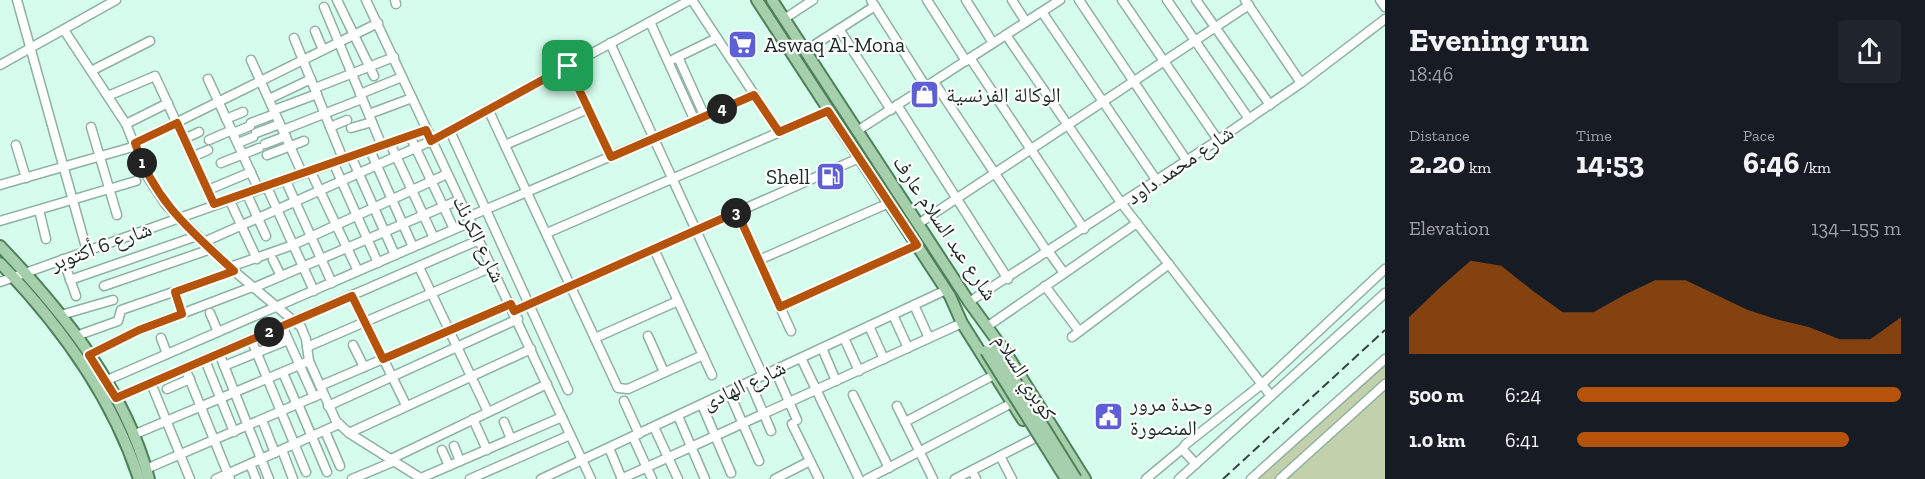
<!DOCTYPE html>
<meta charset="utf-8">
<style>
body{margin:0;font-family:"Zilla Slab","Noto Naskh Arabic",serif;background:#20242c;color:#f1f3f6;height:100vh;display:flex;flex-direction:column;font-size:22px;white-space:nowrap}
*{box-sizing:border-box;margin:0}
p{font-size:20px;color:#9ea1a6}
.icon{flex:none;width:33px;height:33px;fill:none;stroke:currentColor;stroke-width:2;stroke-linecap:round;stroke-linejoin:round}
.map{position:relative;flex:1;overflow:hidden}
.panel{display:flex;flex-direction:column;background:#171b24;width:540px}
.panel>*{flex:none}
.pin{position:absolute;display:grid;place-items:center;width:51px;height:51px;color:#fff;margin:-26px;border-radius:12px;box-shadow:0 3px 9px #0006}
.km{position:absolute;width:30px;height:30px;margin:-15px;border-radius:50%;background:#222;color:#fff;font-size:16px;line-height:30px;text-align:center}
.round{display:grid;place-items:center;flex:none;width:63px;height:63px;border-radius:6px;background:#20242c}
.overview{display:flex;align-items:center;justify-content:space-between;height:102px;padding:0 24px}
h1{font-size:33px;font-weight:700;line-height:45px}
.stats{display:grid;grid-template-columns:repeat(3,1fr);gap:9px;height:102px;padding:6px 24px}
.stats div{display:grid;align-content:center}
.stats b{font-size:30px;font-weight:700}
.stats small{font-size:16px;font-weight:400}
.stats p{font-size:16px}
.chart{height:168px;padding:12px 24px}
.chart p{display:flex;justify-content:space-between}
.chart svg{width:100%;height:108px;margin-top:6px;fill:#b45309;opacity:.7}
ul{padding:0 24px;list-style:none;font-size:20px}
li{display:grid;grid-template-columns:96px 72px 1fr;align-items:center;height:45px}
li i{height:15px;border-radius:8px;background:#b45309}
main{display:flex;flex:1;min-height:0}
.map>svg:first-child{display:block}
.green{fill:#c2d1ab}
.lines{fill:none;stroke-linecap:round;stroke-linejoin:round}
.minor-casing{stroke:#8eb1a3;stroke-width:11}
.major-casing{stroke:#4f8158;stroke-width:14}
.minor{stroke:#fff;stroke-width:8}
.major{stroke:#a6cfab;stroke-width:10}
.rail{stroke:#32433c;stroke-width:2;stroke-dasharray:9 4.5;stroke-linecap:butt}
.major-bridge-casing{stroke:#4f8158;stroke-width:14;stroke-linecap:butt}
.major-bridge{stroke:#a6cfab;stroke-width:10}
.route-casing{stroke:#fff;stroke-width:12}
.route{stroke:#b45309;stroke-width:8}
.labels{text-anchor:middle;stroke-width:4.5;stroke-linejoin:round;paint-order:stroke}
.poi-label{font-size:21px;fill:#1c2b25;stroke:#fff;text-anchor:start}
.street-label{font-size:21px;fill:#1c2b25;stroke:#fff}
</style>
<main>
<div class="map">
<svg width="1385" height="479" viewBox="0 0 1385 479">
<rect width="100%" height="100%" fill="#d6fced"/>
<path class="green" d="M1385,359V479H1255Z"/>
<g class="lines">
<defs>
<g id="minor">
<path d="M17,0L87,251"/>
<path d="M337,0L374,76"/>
<path d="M366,0L591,479"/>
<path d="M395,0L396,4"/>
<path d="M692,0L779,132"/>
<path d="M871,0L926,87"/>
<path d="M927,0L966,61"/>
<path d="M966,0L993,43"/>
<path d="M1012,0L1026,22"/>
<path d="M1079,0L1187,161"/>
<path d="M1122,0L1218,140"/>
<path d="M1167,0L1249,119"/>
<path d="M1196,0L1270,105"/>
<path d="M1245,0L1301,83"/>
<path d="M1380,0L1385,7"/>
<path d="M324,7L382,146"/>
<path d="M1042,12L1157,181"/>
<path d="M784,19L813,0"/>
<path d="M650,22L695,121"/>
<path d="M839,29L891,110"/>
<path d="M64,30L126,124L147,176L166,205L234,271L301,327L306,339L309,361L336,421L349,433L422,479"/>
<path d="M315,31L323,50"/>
<path d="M1006,35L1122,204L1271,396"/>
<path d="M294,38L343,159"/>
<path d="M610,43L763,376"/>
<path d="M805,51L875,6"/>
<path d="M678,57L705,117"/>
<path d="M970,58L1084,229"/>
<path d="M674,59L717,38"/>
<path d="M251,60L302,173"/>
<path d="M0,65L116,0"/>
<path d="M568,66L611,157"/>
<path d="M91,71L150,41"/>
<path d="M208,79L258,188"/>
<path d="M934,82L1048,253"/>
<path d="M315,88L394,57"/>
<path d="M360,94L402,77"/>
<path d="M108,96L155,76L214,204"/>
<path d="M269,99L311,79"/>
<path d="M897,105L1008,279"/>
<path d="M488,109L618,388L628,389L703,355"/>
<path d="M274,110L317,94"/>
<path d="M369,114L412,98"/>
<path d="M226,119L243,112"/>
<path d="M251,123L275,114"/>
<path d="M126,124L168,103"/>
<path d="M91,127L117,215"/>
<path d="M330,127L347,120"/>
<path d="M351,128L372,122"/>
<path d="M283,130L362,99"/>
<path d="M450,131L568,390"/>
<path d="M857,131L1060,0"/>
<path d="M233,133L250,126"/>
<path d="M256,133L280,124"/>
<path d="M410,136L454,229"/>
<path d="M184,139L199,132"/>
<path d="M209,140L232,130"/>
<path d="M135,143L378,23"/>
<path d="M238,143L253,137"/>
<path d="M390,143L434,238"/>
<path d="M265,144L286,136"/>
<path d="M16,145L26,178"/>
<path d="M505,145L588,109"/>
<path d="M370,150L413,247"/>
<path d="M267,155L304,141"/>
<path d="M351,156L395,255"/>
<path d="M192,157L208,150"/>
<path d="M333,162L378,263"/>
<path d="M221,163L259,148"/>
<path d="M310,170L358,271"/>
<path d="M285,179L332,283"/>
<path d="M0,185L136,146"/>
<path d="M266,185L314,291"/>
<path d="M208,190L251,172"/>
<path d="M246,192L266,236"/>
<path d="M229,199L257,259"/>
<path d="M39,210L46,239"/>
<path d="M737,212L791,331"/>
<path d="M468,217L755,95"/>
<path d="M0,221L136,181"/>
<path d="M918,224L1249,5"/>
<path d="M547,233L828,111"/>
<path d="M204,242L431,141L690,0"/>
<path d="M654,249L712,375"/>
<path d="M1049,252L1064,273"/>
<path d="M63,259L76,296"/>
<path d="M273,260L281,276"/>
<path d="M759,260L889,203"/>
<path d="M230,267L293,245L447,174"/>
<path d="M419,267L488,412"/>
<path d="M70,280L197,236"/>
<path d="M0,282L426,130"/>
<path d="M104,286L211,249"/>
<path d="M1045,286L1079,331"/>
<path d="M253,288L459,200"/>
<path d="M175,292L182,313"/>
<path d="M352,295L406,405"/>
<path d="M969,302L1218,140L1301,83L1385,19"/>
<path d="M914,305L929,338"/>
<path d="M780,307L917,245"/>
<path d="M514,311L859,158"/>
<path d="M210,313L218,332"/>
<path d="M61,315L113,300"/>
<path d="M893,315L908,348"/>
<path d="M282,326L314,397"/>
<path d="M869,326L884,359"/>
<path d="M988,326L1137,223"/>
<path d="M76,336L118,321L121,310L234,271"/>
<path d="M648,336L664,372"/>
<path d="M1072,337L1169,264"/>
<path d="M161,338L167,354"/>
<path d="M595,338L678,301"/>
<path d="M844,338L859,371"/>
<path d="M251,339L306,472"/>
<path d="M353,345L364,367"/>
<path d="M307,347L492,267"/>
<path d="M822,348L836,381"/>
<path d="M219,353L269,479"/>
<path d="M89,355L139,330L252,287"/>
<path d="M801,358L859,479"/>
<path d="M205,360L234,432"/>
<path d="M224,366L288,340"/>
<path d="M185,368L230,479"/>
<path d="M775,370L797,420"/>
<path d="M283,373L297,405"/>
<path d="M105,381L471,222"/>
<path d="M750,382L771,431"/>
<path d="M151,383L190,479"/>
<path d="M320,386L511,304"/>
<path d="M167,389L190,379"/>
<path d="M729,392L759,461"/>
<path d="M853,395L889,468"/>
<path d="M116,398L479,240"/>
<path d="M624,401L639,434"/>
<path d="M298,404L327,472"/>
<path d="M702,405L731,473"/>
<path d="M328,406L518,319"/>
<path d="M897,406L933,479"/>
<path d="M678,416L705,479"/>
<path d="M473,419L487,450"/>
<path d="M262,420L275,453"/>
<path d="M504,422L511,439"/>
<path d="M905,422L994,375"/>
<path d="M792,424L819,479"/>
<path d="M654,427L678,479"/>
<path d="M325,431L340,466"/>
<path d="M349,433L531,349"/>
<path d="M133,435L309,361"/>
<path d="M633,437L652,479"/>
<path d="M454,446L460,461"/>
<path d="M609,448L622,479"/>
<path d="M282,450L293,479"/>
<path d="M442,450L449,466"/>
<path d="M1000,456L1012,479"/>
<path d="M391,459L547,384"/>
<path d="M250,464L256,479"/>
<path d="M1196,464L1182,449L1186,444L1262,384L1385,269"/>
<path d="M146,469L323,393"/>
<path d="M972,471L976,479"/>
<path d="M421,478L562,417"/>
<path d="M216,479L339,424"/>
<path d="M352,479L395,461"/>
<path d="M470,479L570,435"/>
<path d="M541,479L946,290"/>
<path d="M621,479L962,323"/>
<path d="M775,479L810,461"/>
<path d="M867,479L1012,403"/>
<path d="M955,479L1035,438"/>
<path d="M1146,479L1182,449"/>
<path d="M1179,479L1385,293"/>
<path d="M1251,479L1385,359"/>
<path d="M1280,479L1385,384"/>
</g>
<g id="major">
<path d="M757,0L950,296L962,323L1023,420"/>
<path d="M772,0L969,302L1006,353L1085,479"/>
<path d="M0,246C63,312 125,389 149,479"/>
<path d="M0,263C60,325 112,396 139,479"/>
</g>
</defs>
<use href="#minor" class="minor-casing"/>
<use href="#major" class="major-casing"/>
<use href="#minor" class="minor"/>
<use href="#major" class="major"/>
<path class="rail" d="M1223,479L1385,330"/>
<defs>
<g id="major-bridge">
<path d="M994,347L1076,479"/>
<path d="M986,351L1066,479"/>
</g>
</defs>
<use href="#major-bridge" class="major-bridge-casing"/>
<use href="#major-bridge" class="major-bridge"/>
</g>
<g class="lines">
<defs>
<path id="route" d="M568,66L611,157L754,95L779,132L828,111L917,245L780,307L737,212L514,311L511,304L383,359L352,296L116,398L89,355L139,330L182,314L175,292L234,271C191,231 154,201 135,143L177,123L214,204L426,130L431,141Z"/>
</defs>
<use href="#route" class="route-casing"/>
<use href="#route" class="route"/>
</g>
<defs>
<symbol id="supermarket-square" viewBox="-11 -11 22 22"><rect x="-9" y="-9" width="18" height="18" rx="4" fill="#5c5fd6" stroke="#fff"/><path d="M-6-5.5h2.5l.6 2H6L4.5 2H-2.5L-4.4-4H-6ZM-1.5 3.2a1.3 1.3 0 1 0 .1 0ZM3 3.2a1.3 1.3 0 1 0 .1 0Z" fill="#fff"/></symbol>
<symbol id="shop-square" viewBox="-11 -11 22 22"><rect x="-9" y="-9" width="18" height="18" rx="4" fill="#5c5fd6" stroke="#fff"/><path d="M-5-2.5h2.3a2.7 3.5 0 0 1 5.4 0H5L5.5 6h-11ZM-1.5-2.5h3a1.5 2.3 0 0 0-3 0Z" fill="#fff"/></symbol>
<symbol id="fuel-square" viewBox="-11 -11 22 22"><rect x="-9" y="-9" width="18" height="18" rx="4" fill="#5c5fd6" stroke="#fff"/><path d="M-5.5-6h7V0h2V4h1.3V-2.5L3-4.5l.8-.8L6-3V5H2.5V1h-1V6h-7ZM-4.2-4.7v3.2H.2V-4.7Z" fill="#fff"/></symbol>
<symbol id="civic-square" viewBox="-11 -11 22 22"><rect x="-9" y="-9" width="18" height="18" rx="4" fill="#5c5fd6" stroke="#fff"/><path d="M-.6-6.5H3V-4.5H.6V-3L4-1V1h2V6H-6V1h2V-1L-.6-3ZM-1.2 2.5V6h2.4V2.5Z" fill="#fff"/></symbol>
</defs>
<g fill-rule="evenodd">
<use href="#supermarket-square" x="726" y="28" width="33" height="33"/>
<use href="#shop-square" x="908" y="78" width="33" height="33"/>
<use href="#fuel-square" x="814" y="160" width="33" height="33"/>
<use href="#civic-square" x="1092" y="400" width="33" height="33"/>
</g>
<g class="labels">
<g class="poi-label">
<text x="764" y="52">Aswaq Al-Mona</text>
<text x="946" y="102">الوكالة الفرنسية</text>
<text x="810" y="184" text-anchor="end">Shell</text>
<text x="1130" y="411">وحدة مرور<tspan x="1130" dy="24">المنصورة</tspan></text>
</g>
<g class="street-label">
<text transform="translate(1180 165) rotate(-34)" y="7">شارع محمد داود</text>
<text transform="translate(945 228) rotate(56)" y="7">شارع عبد السلام عارف</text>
<text transform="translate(479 239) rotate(64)" y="7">شارع الكرنك</text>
<text transform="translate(101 246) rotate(-20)" y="7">شارع 6 أكتوبر</text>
<text transform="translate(1025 377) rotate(58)" y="7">كوبري السلام</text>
<text transform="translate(744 385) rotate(-25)" y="7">شارع الهادى</text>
</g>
</g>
</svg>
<div class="pin" style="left:568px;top:66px;background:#1e9e55"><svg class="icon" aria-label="arrive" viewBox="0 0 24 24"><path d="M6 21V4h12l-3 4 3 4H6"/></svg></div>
<b class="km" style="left:142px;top:163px">1</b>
<b class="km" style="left:269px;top:332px">2</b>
<b class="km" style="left:736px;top:213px">3</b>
<b class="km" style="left:722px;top:109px">4</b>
</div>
<section class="panel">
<div class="overview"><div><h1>Evening run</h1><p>18:46</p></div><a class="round"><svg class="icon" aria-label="share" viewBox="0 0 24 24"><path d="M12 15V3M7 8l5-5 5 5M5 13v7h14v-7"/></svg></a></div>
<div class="stats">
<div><p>Distance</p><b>2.20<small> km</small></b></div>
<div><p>Time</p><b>14:53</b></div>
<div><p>Pace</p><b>6:46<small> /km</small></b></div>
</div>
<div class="chart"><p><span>Elevation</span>134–155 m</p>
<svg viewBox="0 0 160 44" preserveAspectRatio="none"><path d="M0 44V29L10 17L20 6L30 8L40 18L50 27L60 27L70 20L80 14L90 14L100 20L110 26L120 30L130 33L140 38L150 38L160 29V44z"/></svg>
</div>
<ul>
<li><b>500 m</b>6:24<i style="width:100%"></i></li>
<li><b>1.0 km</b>6:41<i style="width:84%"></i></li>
</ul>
</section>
</main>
